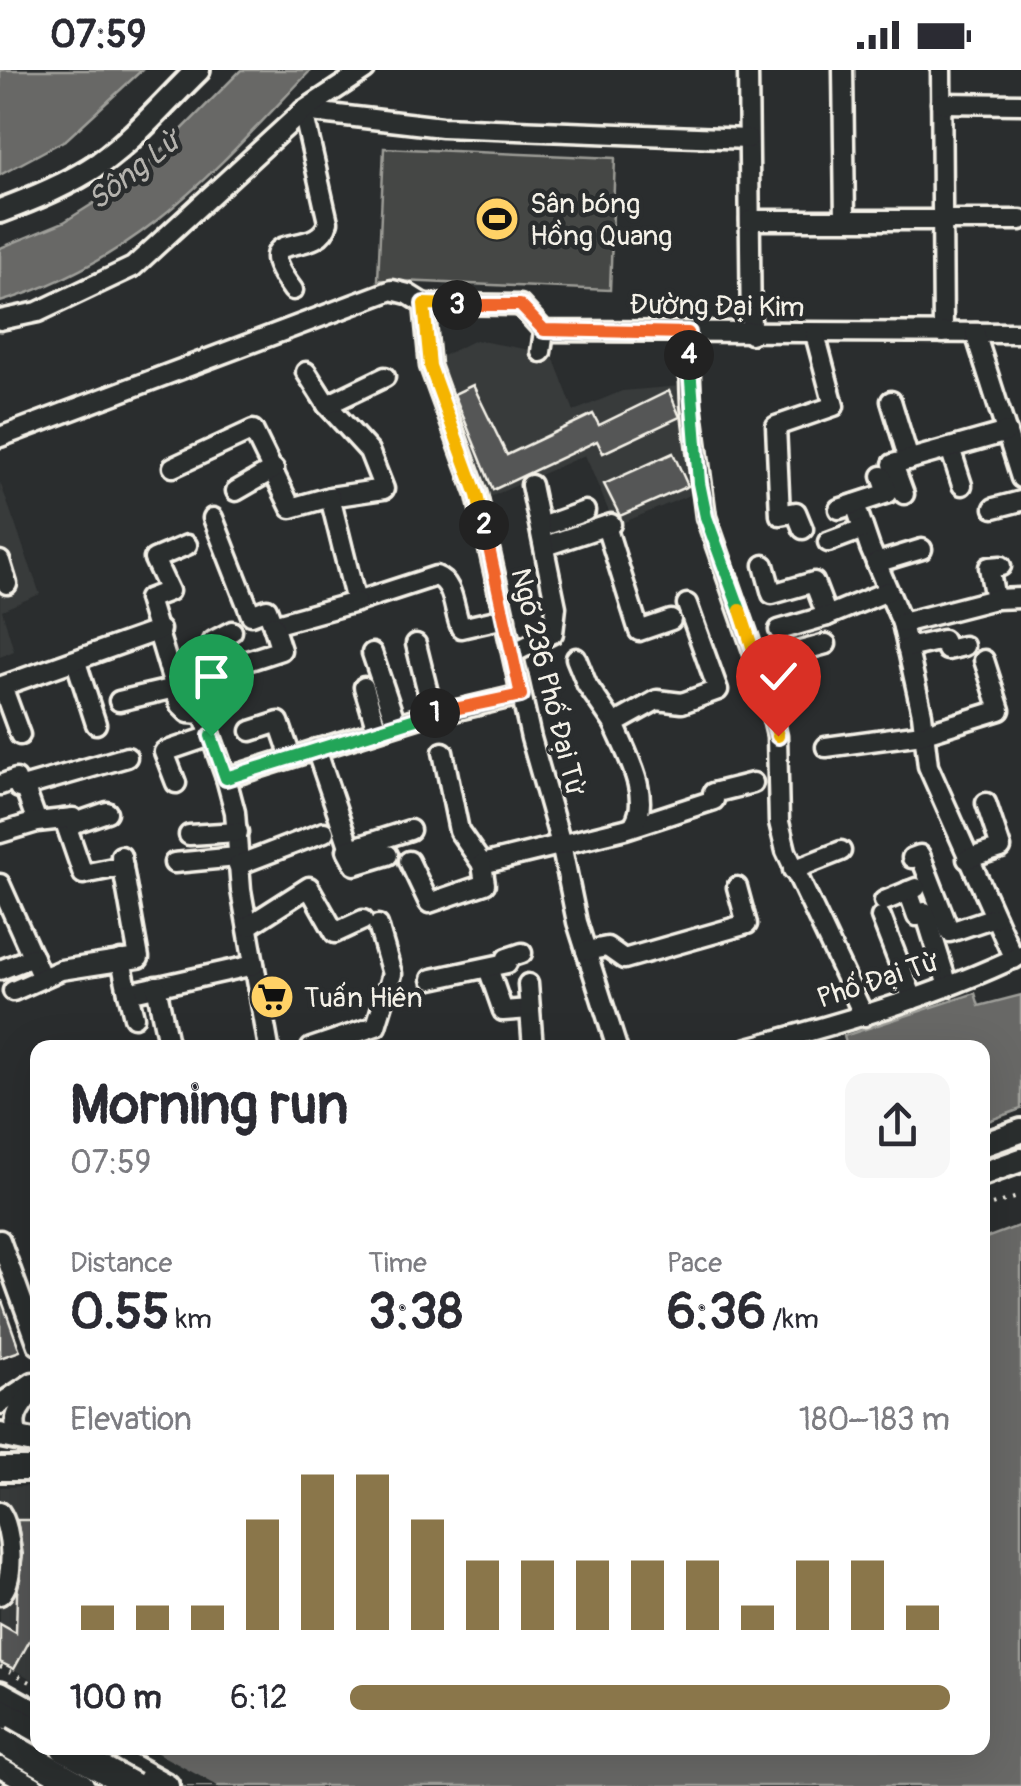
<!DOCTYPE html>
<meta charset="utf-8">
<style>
body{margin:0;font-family:Pangolin,sans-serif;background:#f7f7f7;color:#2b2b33;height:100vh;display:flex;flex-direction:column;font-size:38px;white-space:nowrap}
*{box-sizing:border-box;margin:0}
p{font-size:32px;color:#7c7c81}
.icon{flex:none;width:55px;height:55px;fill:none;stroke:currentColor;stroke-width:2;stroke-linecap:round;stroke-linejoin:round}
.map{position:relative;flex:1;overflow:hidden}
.drawer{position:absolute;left:30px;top:970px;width:960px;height:715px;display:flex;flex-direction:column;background:#fff;border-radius:20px;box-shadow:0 10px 40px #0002}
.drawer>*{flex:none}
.pin{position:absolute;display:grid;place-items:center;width:85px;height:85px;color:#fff;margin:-102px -42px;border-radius:50% 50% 50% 0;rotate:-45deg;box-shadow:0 0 10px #0007}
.pin .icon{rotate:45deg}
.km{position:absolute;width:50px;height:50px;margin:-25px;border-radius:50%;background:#222;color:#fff;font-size:28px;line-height:50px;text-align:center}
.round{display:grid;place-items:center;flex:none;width:105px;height:105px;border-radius:20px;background:#f7f7f7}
.head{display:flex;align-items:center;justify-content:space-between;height:170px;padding:0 40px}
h1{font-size:55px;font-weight:800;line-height:75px}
.metrics{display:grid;grid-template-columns:repeat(3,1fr);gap:15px;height:170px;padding:10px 40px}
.metrics div{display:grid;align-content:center}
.metrics b{font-size:50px;font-weight:800}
.metrics small{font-size:28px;font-weight:400}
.metrics p{font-size:28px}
.chart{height:280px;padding:20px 40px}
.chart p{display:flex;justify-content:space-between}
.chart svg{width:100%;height:180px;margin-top:10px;stroke:#8a764a;stroke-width:6}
ul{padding:0 40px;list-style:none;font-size:32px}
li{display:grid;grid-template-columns:160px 120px 1fr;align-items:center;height:75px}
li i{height:25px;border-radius:12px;background:#8a764a}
.status{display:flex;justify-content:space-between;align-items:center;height:70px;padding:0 50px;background:#fff;direction:ltr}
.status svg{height:28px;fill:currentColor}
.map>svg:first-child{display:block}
.built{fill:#373a3a}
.green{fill:#444645;stroke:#9c9c96;stroke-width:2.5}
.water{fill:#676866;stroke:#9f9f9a;stroke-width:2.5}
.pier{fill:#2a2d2e}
.building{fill:#555756;stroke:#f4f1e8;stroke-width:2.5}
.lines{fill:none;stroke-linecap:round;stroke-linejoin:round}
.minor-casing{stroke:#f4f1e8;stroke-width:25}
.major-casing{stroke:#f4f1e8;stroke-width:30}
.highway-casing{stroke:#f4f1e8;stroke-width:32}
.path{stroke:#f4f1e8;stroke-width:4;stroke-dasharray:2.5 8;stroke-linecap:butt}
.minor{stroke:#2a2d2e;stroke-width:18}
.major{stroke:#2a2d2e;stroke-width:22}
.highway{stroke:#2a2d2e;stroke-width:25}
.minor-bridge-casing{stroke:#f4f1e8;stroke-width:25;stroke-linecap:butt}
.highway-bridge-casing{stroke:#f4f1e8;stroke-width:32;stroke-linecap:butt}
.minor-bridge{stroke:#2a2d2e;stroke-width:18}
.highway-bridge{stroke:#2a2d2e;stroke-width:25}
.split-1-casing{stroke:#fff;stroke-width:20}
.split-2-casing{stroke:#fff;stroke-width:20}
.split-3-casing{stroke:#fff;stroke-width:20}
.split-4-casing{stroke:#fff;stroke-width:20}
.split-5-casing{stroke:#fff;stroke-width:20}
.split-6-casing{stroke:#fff;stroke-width:20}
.split-1{stroke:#22a559;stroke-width:12}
.split-2{stroke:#f0652b;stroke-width:12}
.split-3{stroke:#f5b400;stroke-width:12}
.split-4{stroke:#f0652b;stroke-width:12}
.split-5{stroke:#22a559;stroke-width:12}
.split-6{stroke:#f5b400;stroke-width:12}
.labels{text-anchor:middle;stroke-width:9;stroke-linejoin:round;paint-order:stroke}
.poi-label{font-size:28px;fill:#f4f1e8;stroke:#2a2d2e;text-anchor:start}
.street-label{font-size:28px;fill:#f4f1e8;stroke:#2a2d2e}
.water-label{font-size:30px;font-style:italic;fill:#b5b3ae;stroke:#2a2d2e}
</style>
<div class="status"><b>07:59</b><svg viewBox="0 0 49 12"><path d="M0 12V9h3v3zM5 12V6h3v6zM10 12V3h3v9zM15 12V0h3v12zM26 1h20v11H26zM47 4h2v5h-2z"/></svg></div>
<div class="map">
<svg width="1021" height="1716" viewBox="0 0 1021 1716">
<rect width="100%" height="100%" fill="#2a2d2e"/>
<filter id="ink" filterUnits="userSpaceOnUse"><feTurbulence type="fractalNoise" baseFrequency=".01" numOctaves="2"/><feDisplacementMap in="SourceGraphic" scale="20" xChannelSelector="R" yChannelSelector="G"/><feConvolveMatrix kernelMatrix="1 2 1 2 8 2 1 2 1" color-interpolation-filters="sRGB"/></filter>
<g filter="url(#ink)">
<g class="built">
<path d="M475,270L552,284L574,341L622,321L680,316L692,424L615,456L585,385L488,428L428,293Z"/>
<path d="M0,412L40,524L2,540L14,581L0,587Z"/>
<path d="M37,1416V1612L0,1592V1417Z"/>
</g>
<path class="green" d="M384,78L615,88L610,220L378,210Z"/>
<g class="water">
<path d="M0,0H142L67,69L0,105Z"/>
<path d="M241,0H311C215,100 138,192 0,232V178L64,152L135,107Z"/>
<path d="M975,923L979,936L1021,925V1039L983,1053L982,978L847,977L844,966Z"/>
<path d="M1021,1155V1716H43L90,1678H982L983,1169Z"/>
</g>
<path class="pier" d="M82,1678H148L218,1716H143Z"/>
<g class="building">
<path d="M473,315L507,385L593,344L599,355L669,321L680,347L603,383L597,371L493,420L454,324Z"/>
<path d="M673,383L688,416L620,446L604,414Z"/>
<path d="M2,1231L20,1281L0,1288V1232Z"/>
<path d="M17,1450H36L35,1561L14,1599L0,1592V1554L16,1563L17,1523L23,1485Z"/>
</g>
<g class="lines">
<defs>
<g id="minor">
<path d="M748,0L751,264"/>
<path d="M843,0L845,149"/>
<path d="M941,0L943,263"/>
<path d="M941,33L1021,34"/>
<path d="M303,41L442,57L748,69"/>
<path d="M750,150H1021"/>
<path d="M293,220C243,153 318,192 328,152L303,41"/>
<path d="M424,234L430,296L477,425L531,668L561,774L577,852L617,978"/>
<path d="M424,234L520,235L544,261L1021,263"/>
<path d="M0,250L38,242L133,197L303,41L365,0"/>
<path d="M688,263L691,334L706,447L765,615L777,666L779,752L786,781L864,946"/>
<path d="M975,263L1021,408"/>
<path d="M541,282L544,261"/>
<path d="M306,302L327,335L369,381L384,419L330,427"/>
<path d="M891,331L909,390"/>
<path d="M327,335L385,307"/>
<path d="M0,367L392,220L408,224L424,234"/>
<path d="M950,378L962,415"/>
<path d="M173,397L253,360L291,438L330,427L356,532L436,506C455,513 453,540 461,558L505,548"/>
<path d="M236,421L274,399"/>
<path d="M904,424L893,394L1007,362"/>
<path d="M855,434L870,478L902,553L922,644L928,696L1014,889"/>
<path d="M994,438L1021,431"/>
<path d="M839,439L888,423L882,406"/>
<path d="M213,448L251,545L267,539L273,555L356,532"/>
<path d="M606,456L639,561L671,550"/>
<path d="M541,457L585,441"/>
<path d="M803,459L796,442L780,445L776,356L834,336L815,264"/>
<path d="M828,472L863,459"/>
<path d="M187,475L154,489L169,521L148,529L180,635L188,643L203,644L226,708L235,742L241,820L269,978"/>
<path d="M545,476L611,454"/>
<path d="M0,491L7,514"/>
<path d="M876,493L922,479"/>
<path d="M764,495L772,524L814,512L827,546L888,521"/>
<path d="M995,529L989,497L1001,496"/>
<path d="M902,553L995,529L1021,528"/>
<path d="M779,560L827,546"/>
<path d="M416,574L433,643"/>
<path d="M907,578L943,570L947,580L964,576"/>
<path d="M797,582L826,574"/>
<path d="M372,583L396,654"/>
<path d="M513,583L553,563L556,537L531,415"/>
<path d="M576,588L587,615L614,654"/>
<path d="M76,592L96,654"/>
<path d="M244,592L281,580L273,555"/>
<path d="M364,617L377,660"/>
<path d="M119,631L175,618"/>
<path d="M203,644L222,639L234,631L213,571L232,561"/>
<path d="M251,661L279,652L291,687"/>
<path d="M20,665L2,616L160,560"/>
<path d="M826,677L922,664L1000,640L984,590"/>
<path d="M316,679L350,779"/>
<path d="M443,682L459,761L482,794L625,759L714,730L713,723L753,713"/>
<path d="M226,708L433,643L449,642L521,625"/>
<path d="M176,713L164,682L211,666"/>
<path d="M0,715L16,709L19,718L127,687"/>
<path d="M24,716L37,752"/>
<path d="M64,749L83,804L123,796"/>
<path d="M634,754C652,727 625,681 614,654L657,630L682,633L718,620L687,534"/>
<path d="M0,763L37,752L73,748L75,753L107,742"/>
<path d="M189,765L238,762"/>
<path d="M388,785L355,795L347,780L410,760"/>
<path d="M912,788L920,785L950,862L995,847"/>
<path d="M967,789L1001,778L986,733"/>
<path d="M409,791L429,833L485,814L482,794"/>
<path d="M174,793L237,787"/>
<path d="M238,795L324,762"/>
<path d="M793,800L841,781"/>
<path d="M0,814L42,908"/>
<path d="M908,821L917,846L925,842L948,916"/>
<path d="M884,831L916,818"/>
<path d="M881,847L913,929"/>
<path d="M248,856L309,817L335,863L363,850"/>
<path d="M586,881L607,877L624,889L747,854L737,817"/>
<path d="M121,890L128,923L254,895"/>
<path d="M488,898L503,941L530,939"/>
<path d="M0,900L33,887"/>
<path d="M432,909L507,893V888L522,883"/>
<path d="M528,914L533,978"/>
<path d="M156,916L169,978"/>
<path d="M13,921L61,900L139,888L121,786"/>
<path d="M128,923L134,947"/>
<path d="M311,978L376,956L392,904L378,855"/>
<path d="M748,978C841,953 934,927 1021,885"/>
<path d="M0,1170L38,1275"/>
<path d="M0,1334L33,1312"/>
<path d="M20,1369C7,1347 24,1333 38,1315"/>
<path d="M0,1442C12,1459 16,1510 0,1525"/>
</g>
<g id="major">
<path d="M0,141C35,128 69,114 100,93C136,67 166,31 198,0"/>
<path d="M982,1075L1021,1061"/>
<path d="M982,1104L1021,1090"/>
<path d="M0,1365L38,1373"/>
<path d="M0,1399H38"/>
<path d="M0,1623L38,1644"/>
<path d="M98,1678L167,1716"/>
</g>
<path id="highway" d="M0,1641L38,1662"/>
</defs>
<use href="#minor" class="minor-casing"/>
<use href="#major" class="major-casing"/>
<use href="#highway" class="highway-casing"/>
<g class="path">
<path d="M982,1138L1021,1126"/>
<path d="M0,1596L38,1616"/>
</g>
<use href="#minor" class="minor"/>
<use href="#major" class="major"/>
<use href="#highway" class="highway"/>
<defs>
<path id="minor-bridge" d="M0,1697L34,1716"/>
<g id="highway-bridge">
<path d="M0,1670L81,1716"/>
<path d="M64,1678L133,1716"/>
</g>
</defs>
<use href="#minor-bridge" class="minor-bridge-casing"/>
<use href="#highway-bridge" class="highway-bridge-casing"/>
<use href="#minor-bridge" class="minor-bridge"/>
<use href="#highway-bridge" class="highway-bridge"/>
</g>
</g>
<g class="lines" filter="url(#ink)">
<defs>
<path id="split-1" d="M211,666L226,708L435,643"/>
<path id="split-2" d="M435,643L521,625L484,455"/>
<path id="split-3" d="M457,235L424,234L430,296L477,425L484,455"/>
<path id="split-4" d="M457,235H520L544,260L688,263L689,285"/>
<path id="split-5" d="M689,285L699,413L706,447L740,540"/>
<path id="split-6" d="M740,540L765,616L778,666"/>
</defs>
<use href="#split-1" class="split-1-casing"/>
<use href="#split-2" class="split-2-casing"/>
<use href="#split-3" class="split-3-casing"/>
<use href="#split-4" class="split-4-casing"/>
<use href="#split-5" class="split-5-casing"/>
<use href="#split-6" class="split-6-casing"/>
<use href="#split-1" class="split-1"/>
<use href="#split-2" class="split-2"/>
<use href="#split-3" class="split-3"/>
<use href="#split-4" class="split-4"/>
<use href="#split-5" class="split-5"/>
<use href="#split-6" class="split-6"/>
</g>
<defs>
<symbol id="stadium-disc" viewBox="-11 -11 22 22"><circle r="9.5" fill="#ffd166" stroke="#2a2d2e"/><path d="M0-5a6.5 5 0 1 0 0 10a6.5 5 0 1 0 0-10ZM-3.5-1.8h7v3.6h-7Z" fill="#111"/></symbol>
<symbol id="supermarket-disc" viewBox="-11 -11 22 22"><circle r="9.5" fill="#ffd166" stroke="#2a2d2e"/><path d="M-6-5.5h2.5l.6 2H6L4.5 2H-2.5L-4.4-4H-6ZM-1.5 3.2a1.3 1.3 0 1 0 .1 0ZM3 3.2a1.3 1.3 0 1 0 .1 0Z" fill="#111"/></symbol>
</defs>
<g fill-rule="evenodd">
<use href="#stadium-disc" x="472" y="124" width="50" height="50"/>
<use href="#supermarket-disc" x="247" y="902" width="50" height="50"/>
</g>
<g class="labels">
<g class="poi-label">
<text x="530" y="143">Sân bóng<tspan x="530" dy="32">Hồng Quang</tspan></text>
<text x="304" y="937">Tuấn Hiên</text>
</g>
<g class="street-label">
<text transform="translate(717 235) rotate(1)" y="10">Đường Đại Kim</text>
<text transform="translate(549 612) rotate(76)" y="10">Ngõ 236 Phố Đại Từ</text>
<text transform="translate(878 909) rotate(-18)" y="10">Phố Đại Từ</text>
</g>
<g class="water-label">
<text transform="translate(134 100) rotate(-38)" y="10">Sông Lừ</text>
</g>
</g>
</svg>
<div class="pin" style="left:211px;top:666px;background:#1e9e55"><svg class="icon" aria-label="arrive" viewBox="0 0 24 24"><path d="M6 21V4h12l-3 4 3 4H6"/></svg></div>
<div class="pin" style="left:778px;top:666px;background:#d93025"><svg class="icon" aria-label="check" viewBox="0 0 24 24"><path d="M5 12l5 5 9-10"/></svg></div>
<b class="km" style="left:435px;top:643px">1</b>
<b class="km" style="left:484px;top:455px">2</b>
<b class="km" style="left:457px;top:235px">3</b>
<b class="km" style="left:689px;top:285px">4</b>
<section class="drawer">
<div class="head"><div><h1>Morning run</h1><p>07:59</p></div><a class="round"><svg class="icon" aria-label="share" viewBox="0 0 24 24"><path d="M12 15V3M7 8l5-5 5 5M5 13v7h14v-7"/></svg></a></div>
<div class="metrics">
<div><p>Distance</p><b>0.55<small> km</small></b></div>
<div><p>Time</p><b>3:38</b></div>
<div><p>Pace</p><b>6:36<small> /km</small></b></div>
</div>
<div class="chart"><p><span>Elevation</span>180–183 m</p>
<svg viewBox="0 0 160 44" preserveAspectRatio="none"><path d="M5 44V38M15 44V38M25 44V38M35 44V17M45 44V6M55 44V6M65 44V17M75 44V27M85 44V27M95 44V27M105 44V27M115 44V27M125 44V38M135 44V27M145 44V27M155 44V38"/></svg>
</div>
<ul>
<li><b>100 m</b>6:12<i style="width:100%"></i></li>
</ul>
</section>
</div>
